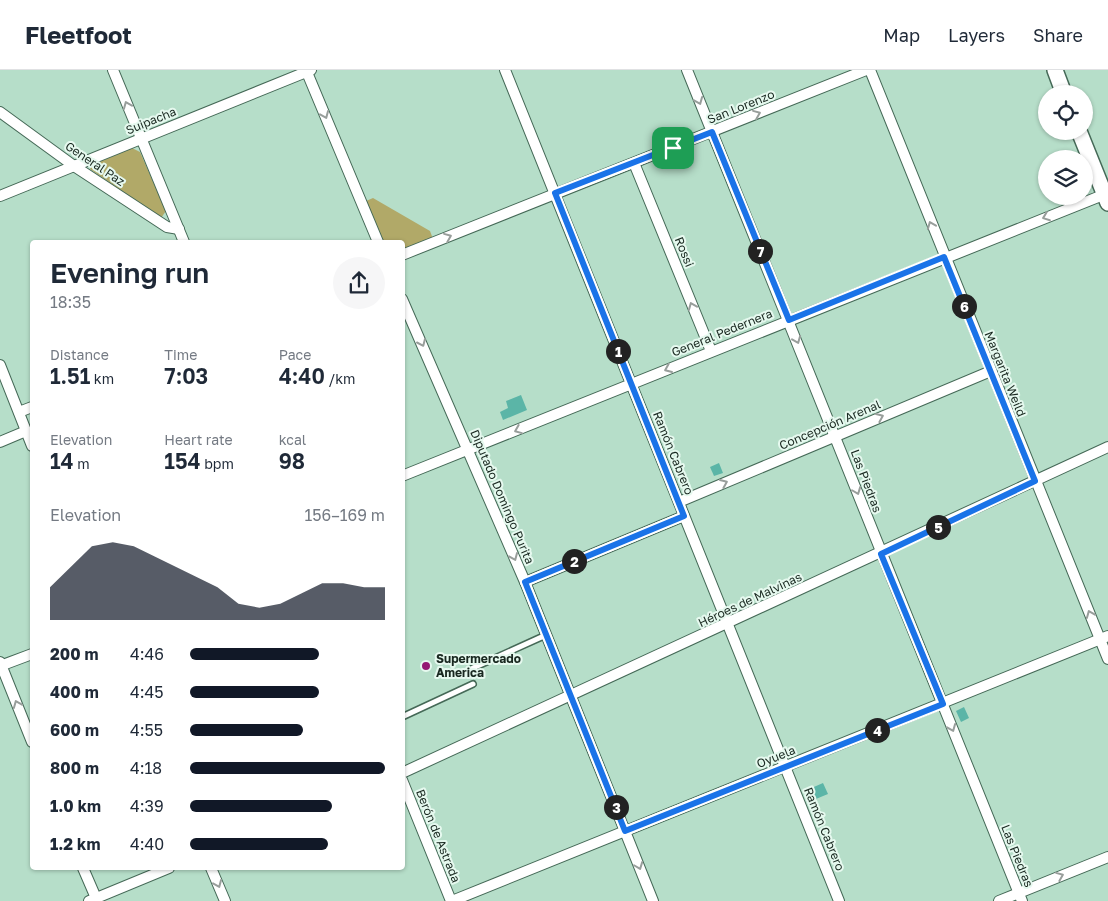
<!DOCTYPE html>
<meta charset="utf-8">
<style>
body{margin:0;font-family:"Golos Text",sans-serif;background:#f6f6f7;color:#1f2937;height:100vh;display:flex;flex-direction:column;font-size:19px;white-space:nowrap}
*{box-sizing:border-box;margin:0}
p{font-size:16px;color:#747a83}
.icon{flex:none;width:28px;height:28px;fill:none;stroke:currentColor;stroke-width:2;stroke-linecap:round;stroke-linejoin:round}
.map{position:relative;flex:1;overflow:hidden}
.sheet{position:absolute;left:30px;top:170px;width:375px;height:630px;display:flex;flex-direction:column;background:#fff;border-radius:5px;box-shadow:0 1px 4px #0004}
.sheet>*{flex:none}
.tools{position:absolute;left:1038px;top:15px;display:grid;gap:10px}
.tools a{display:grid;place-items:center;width:55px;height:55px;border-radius:50%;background:#fff;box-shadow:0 1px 4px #0004;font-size:25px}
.pin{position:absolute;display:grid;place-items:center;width:42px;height:42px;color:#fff;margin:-21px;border-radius:10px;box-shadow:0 2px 8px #0006}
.km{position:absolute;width:25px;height:25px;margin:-12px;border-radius:50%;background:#222;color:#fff;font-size:14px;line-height:25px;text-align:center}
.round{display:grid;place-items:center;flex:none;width:52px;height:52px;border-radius:26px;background:#f6f6f7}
.head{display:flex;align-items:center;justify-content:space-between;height:85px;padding:0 20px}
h1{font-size:28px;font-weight:600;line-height:38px}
.stats{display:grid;grid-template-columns:repeat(3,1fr);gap:8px;height:85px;padding:5px 20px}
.stats div{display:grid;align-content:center}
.stats b{font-size:21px;font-weight:600}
.stats small{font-size:14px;font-weight:400}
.stats p{font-size:14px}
.chart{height:140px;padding:10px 20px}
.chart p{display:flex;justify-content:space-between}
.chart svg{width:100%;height:90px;margin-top:5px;fill:#111827;opacity:.7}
ul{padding:0 20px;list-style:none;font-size:16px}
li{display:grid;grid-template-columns:80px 60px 1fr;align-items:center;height:38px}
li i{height:12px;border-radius:6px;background:#111827}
header{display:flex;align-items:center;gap:30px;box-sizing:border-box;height:70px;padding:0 25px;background:#fff;border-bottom:1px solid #e0e1e3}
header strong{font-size:24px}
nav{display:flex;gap:28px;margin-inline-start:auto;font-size:18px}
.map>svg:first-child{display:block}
.green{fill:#b1a968}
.building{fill:#5bb5a7}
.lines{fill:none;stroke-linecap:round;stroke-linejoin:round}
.lane-casing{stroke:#456957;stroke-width:8}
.street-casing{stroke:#456957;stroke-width:12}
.secondary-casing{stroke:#456957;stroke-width:18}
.lane{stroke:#fff;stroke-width:5}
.street{stroke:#fff;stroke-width:10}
.secondary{stroke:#fff;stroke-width:15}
.oneway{stroke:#989e9b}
.route-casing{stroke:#fff;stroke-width:10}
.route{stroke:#1a73e8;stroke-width:6}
.poi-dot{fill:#951873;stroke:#e6f9ef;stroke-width:2}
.labels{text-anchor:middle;stroke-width:4;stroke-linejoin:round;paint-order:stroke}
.street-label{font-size:12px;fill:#192820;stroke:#e6f9ef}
.poi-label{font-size:12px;font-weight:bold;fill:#192820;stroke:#e6f9ef;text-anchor:start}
</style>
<header>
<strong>Fleetfoot</strong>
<nav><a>Map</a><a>Layers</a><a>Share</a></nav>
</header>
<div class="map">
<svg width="1108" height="831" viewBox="0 0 1108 831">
<rect width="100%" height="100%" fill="#b6dec9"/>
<g class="green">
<path d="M132,78L140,82L166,141L161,148L90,99L92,95Z"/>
<path d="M373,128L430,161L433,169L403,182L402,172H383L366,131Z"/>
</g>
<g class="building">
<path d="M521,325L527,340L503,350L500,342L508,338L506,331Z"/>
<path d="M719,393L723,403L714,406L710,397Z"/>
<path d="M964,637L969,648L961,652L956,641Z"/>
<path d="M823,713L828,724L811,731L807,720Z"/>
</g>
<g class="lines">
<defs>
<g id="lane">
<path d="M473,598L546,565"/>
<path d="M402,647L473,614"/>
</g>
<g id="street">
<path d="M113,0L184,172"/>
<path d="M306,0L378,172"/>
<path d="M505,0L839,831"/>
<path d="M687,0L1022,831"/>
<path d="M870,0L1108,589"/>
<path d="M0,42L74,96L167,157L179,159"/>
<path d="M634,93L711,281"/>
<path d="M0,126L311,0"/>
<path d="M402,185L866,0"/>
<path d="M402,229L525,512L653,831"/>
<path d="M0,295L32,376"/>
<path d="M19,342L32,337"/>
<path d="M0,372L26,361"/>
<path d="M402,406L1108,123"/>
<path d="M679,432L991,301"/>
<path d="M525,512L684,446"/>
<path d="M0,592L32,672"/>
<path d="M0,596L32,584"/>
<path d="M402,703L1108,377"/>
<path d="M402,710L451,831"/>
<path d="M83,798L96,828"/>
<path d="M211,798L225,831"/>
<path d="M89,831L169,798"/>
<path d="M452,831L1108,566"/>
<path d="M999,831L1108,787"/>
</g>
<g id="secondary">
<path d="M1055,0L1064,24"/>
<path d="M1079,61L1108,133"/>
</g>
</defs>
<use href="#lane" class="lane-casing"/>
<use href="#street" class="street-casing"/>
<use href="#secondary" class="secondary-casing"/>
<use href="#lane" class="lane"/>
<use href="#street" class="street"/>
<use href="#secondary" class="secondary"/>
</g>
<defs><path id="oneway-chevron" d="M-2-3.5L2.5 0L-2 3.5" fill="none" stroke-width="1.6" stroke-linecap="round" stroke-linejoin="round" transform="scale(1.25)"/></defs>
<g class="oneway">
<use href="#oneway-chevron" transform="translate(699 31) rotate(68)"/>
<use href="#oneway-chevron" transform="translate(127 35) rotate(-112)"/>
<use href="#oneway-chevron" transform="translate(757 44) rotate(-22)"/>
<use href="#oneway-chevron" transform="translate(325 45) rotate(67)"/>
<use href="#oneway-chevron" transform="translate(1046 147) rotate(159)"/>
<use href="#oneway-chevron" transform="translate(931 155) rotate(-112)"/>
<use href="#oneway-chevron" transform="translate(448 167) rotate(-22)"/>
<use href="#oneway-chevron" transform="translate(692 236) rotate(-112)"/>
<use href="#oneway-chevron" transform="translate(797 270) rotate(68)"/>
<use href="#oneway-chevron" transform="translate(422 273) rotate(66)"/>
<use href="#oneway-chevron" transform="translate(668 299) rotate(157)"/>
<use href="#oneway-chevron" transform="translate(880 347) rotate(-23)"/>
<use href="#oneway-chevron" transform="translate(518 360) rotate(158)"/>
<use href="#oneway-chevron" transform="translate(724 413) rotate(-23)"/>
<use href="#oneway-chevron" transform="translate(857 421) rotate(69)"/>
<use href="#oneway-chevron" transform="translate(514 487) rotate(67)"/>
<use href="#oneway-chevron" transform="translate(1090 544) rotate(-112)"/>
<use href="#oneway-chevron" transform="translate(17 634) rotate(-112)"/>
<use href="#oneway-chevron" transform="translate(952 658) rotate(68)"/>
<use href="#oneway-chevron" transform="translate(639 796) rotate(69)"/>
<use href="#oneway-chevron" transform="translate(1060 806) rotate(-22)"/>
<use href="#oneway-chevron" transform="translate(218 814) rotate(67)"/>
</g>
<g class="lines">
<defs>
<path id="route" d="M712,62L789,250L944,187L1035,411L881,484L943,634L625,761L525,512L684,446L555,123Z"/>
</defs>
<use href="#route" class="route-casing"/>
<use href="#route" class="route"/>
</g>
<circle class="poi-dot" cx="426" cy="596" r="5"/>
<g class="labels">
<g class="street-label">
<text transform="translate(741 37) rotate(-22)" y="4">San Lorenzo</text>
<text transform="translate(151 51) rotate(-22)" y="4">Suipacha</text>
<text transform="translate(95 94) rotate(34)" y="4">General Paz</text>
<text transform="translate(684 182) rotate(68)" y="4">Rossi</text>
<text transform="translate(722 263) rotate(-22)" y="4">General Pedernera</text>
<text transform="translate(1005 304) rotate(68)" y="4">Margarita Weild</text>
<text transform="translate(830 355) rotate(-23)" y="4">Concepción Arenal</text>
<text transform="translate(673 383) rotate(68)" y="4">Ramón Cabrero</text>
<text transform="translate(866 411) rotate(69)" y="4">Las Piedras</text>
<text transform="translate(502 427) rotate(67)" y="4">Diputado Domingo Purita</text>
<text transform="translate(750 530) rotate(-25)" y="4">Héroes de Malvinas</text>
<text transform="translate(776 687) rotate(-22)" y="4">Oyuela</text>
<text transform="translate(824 759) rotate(68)" y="4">Ramón Cabrero</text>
<text transform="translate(438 766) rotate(68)" y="4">Berón de Astrada</text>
<text transform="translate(1017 786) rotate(68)" y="4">Las Piedras</text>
</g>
<g class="poi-label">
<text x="436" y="593">Supermercado<tspan x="436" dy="14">America</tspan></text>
</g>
</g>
</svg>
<div class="tools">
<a><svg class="icon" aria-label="locate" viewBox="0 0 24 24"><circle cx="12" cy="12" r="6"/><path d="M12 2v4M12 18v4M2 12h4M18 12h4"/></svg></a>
<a><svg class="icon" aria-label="layers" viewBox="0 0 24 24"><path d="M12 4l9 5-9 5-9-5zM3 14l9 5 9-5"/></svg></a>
</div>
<div class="pin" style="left:673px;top:78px;background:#1e9e55"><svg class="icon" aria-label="arrive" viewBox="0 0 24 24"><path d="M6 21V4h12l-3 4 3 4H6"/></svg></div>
<b class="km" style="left:618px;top:281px">1</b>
<b class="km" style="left:574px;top:491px">2</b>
<b class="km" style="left:616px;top:737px">3</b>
<b class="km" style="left:877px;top:660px">4</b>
<b class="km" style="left:938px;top:457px">5</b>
<b class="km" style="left:964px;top:236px">6</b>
<b class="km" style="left:760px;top:181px">7</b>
<section class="sheet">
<div class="head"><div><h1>Evening run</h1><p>18:35</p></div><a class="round"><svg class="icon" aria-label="share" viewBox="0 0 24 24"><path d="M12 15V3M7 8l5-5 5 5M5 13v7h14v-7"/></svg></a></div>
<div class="stats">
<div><p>Distance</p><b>1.51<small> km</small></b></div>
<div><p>Time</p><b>7:03</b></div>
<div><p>Pace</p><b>4:40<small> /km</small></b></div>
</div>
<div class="stats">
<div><p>Elevation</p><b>14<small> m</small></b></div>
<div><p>Heart rate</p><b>154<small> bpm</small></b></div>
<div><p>kcal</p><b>98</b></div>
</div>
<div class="chart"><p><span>Elevation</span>156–169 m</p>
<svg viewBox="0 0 160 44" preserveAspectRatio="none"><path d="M0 44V28L10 18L20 8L30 6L40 8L50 13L60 18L70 23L80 28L90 36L100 38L110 36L120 31L130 26L140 26L150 28L160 28V44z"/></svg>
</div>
<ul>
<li><b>200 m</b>4:46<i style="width:66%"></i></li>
<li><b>400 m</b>4:45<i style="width:66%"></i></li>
<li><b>600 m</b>4:55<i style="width:58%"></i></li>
<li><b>800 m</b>4:18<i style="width:100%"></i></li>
<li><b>1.0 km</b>4:39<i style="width:73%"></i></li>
<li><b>1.2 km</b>4:40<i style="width:71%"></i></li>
</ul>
</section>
</div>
